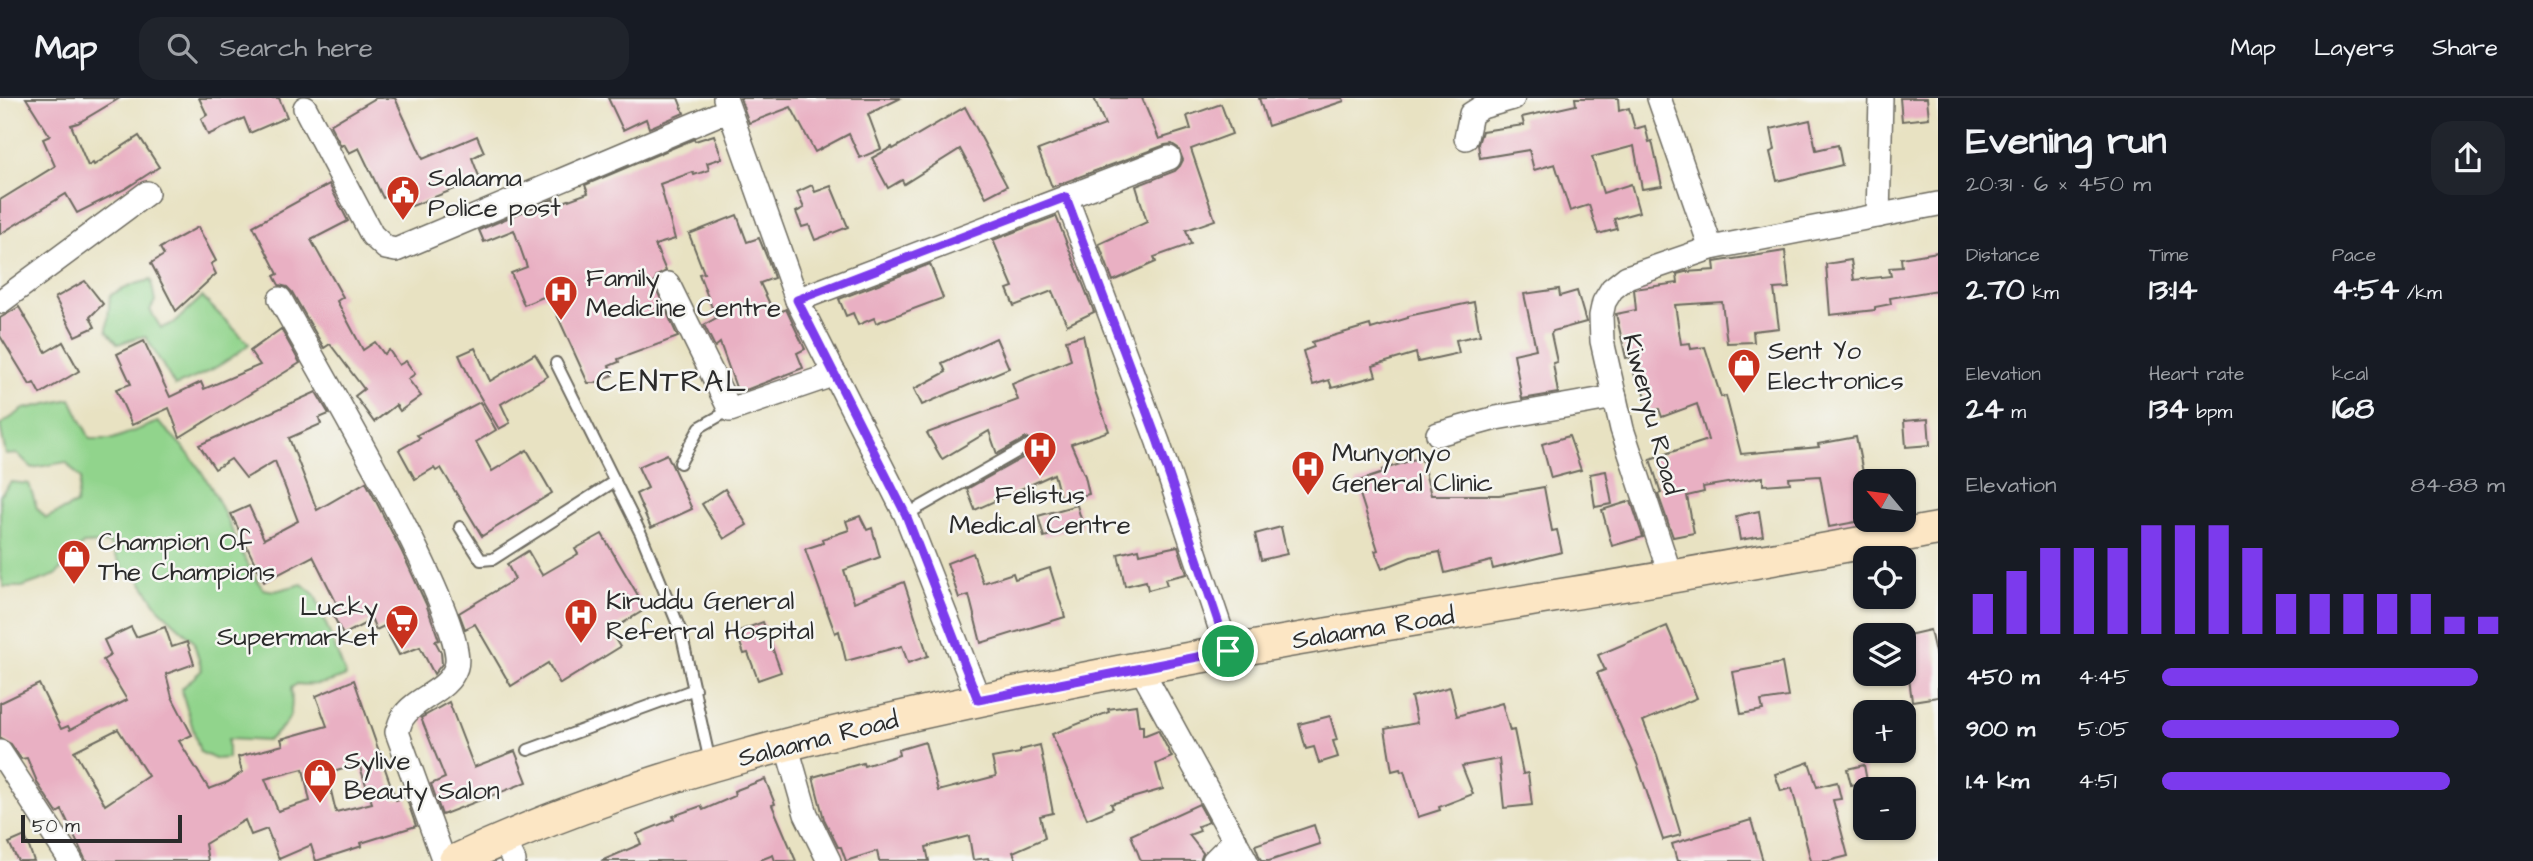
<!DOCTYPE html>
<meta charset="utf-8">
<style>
body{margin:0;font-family:"Architects Daughter",sans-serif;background:#20242c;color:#f1f3f6;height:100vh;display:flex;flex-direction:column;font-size:26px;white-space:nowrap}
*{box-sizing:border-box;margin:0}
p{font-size:23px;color:#9ea1a6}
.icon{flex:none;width:38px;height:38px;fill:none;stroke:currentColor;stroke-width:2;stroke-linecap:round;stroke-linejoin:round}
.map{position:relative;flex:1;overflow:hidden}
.details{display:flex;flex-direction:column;background:#171b24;width:595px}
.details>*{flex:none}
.needle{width:46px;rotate:299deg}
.fabs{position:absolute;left:1853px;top:371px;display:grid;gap:14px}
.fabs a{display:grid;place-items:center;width:63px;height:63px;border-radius:14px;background:#171b24;box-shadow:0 2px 5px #0004;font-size:35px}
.scale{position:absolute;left:21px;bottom:18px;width:161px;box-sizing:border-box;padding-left:7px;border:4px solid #2b2b2b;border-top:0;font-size:19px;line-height:24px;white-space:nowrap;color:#2b2b2b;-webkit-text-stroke:5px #f6f6f2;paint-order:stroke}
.pin{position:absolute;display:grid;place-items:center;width:60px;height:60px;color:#fff;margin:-30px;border:4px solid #fff;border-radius:50%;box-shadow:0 2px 7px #0007}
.round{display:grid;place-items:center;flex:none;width:74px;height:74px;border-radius:21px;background:#20242c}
.overview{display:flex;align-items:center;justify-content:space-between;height:119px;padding:0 28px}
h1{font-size:38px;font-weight:700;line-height:52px}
.metrics{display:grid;grid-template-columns:repeat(3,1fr);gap:10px;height:119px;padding:7px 28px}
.metrics div{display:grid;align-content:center}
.metrics b{font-size:30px;font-weight:700}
.metrics small{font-size:19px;font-weight:400}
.metrics p{font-size:19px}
.chart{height:196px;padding:14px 28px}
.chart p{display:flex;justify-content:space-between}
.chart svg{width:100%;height:126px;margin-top:7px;stroke:#7c3aed;stroke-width:6}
ul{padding:0 28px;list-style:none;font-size:23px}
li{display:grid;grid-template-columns:112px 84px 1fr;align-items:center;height:52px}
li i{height:18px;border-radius:9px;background:#7c3aed}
header{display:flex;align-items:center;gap:42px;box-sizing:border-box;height:98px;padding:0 35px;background:#171b24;border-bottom:2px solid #363941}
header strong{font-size:33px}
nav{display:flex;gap:38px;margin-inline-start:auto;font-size:24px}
.search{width:490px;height:63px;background:#20242c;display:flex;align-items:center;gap:18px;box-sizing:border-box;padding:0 24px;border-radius:21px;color:#9ea1a6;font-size:26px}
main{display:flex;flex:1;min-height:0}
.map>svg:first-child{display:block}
.green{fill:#91d48c;stroke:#5e805c;stroke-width:2}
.building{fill:#e9b0c3;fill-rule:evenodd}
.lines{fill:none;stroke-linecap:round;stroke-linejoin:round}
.lane-casing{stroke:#6d6b60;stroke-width:14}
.street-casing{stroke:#6d6b60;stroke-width:26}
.secondary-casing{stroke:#6d6b60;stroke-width:35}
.lane{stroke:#fff;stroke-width:10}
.street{stroke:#fff;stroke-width:23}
.secondary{stroke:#fce6c4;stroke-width:32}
.route-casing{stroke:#fff;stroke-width:14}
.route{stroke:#7c3aed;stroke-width:9}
.labels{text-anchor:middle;stroke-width:5;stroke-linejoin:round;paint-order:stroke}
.poi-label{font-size:26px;fill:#2b2b2b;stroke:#f6f6f2;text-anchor:start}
.street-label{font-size:26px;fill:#2b2b2b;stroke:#f6f6f2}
.quarter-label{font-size:30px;letter-spacing:2px;fill:#2b2b2b;stroke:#f6f6f2}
</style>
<header>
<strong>Map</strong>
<div class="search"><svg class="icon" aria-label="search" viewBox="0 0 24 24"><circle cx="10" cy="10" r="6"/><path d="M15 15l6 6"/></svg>Search here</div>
<nav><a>Map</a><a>Layers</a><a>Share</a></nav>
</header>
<main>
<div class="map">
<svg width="1938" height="763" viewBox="0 0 1938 763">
<rect width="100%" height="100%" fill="#f6f6f2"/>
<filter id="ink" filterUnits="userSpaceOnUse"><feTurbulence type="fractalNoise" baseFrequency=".0143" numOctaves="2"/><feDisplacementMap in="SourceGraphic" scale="14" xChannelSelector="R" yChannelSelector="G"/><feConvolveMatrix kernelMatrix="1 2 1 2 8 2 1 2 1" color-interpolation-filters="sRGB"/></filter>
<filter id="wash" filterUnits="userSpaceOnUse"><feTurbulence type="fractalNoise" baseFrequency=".00686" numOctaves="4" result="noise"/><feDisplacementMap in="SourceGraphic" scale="28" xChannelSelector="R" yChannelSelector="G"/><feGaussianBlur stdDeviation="1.57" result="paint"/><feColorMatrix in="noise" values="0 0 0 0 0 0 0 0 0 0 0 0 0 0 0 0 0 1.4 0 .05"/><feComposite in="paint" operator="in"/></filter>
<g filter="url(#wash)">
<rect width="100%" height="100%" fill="#e8e2c2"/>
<g class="green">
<path d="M151,182L155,203L150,212L161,230L174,225L202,199L249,246C226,266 203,277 175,288L146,239H139L118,246L107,233L110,197L135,186Z"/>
<path d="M71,301L90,341H113L158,324C182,346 197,364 213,393C231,425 241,461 263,491L275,493L302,486L315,497L346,578C329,585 316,588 297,586L291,590C294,619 290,624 267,643L228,641V660L215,661L200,654L181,591L202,572L193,542L160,512L140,482L123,471L109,445L83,446L56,477L22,489H4L0,475V397L11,384L29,386L37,410L46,420L76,406L81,381L66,364L32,370L18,356L6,357L0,327L24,311Z"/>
</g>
<g id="blocks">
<g class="building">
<path d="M26,0H120L78,25L71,27L88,68L93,65L94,67L139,38L159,69L125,91L77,115L66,96L0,136V102L55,68L43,41L50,38Z"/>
<path d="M199,0H279L287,19L250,35L244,20L208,37L201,21L207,17Z"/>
<path d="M376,0H395L423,61L477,38L484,54L472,60L480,81L412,108L405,90L383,100L359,50L349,55L344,46L341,48L330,27Z"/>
<path d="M608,0H678L684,15L649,30L646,21L623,32Z"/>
<path d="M740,0H901L868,16L881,51L860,60L849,36L815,54L791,9L749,25Z"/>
<path d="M1094,0H1142L1159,41L1191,31L1187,18L1221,6L1232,36L1191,51L1215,122L1186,132L1191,146L1154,159L1156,164L1113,183L1099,146L1147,124L1136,88L1175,73L1180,68L1183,62L1178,50L1172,46L1165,47L1052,89L1038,52L1105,27Z"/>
<path d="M1259,0H1343L1344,3L1268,28Z"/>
<path d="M1575,0H1618L1619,13L1629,10L1635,31L1645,28L1649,44L1652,43L1662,88L1642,91L1634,48L1592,59L1603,95L1631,86L1639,114L1614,121L1617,131L1598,136L1589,107L1570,113L1555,66L1534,72L1529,52L1480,60L1478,46L1482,33L1524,27L1522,19L1576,7Z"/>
<path d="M1900,0H1927L1929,20L1902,23Z"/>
<path d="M965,9L1007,88L986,99L960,51L904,86L902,82L888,90L872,60L892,49L893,51Z"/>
<path d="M1810,22L1816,52L1838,47L1842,67L1777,83L1770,54L1775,52L1771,31Z"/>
<path d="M714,37L722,60L707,65L709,72L694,77L693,74L660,86L675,141L655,147L666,173L657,178L654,186L678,239L618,261L619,264L609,268L613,277L595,285H588L548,197L524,207L511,175L527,169L514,132L484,144L479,132L553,101L555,107L588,95L585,87L694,41L695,43Z"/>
<path d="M329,86L348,123L311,142L343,199L337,203L363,252L375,244L384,256L389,252L399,267L406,263L415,276L408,281L421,298L400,313L396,307L374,324L355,298L364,291L330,246L324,250L292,194L287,189L279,187L274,178L278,176L253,128Z"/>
<path d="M812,87L815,94L831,88L848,129L815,142L809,127L802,129L796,114L804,110L797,94Z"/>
<path d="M737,117L747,144L759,140L768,162L774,180L760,185L775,217L786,211L805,251L797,255L803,270L738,295L720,245L715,249L704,227L716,220L699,176L704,175L689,136Z"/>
<path d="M1056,118L1094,214L1067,227L1052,193L1014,208L1007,191L1013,189L993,142Z"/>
<path d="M198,129L216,163L211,166L216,176L176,213L151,165L164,157L160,150Z"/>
<path d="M1785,153L1789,190L1774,191L1779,230L1753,233L1754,244L1727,245L1722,204L1675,207L1681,246L1690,245L1691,251L1705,249L1721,299L1726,298L1741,356L1819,349L1818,346L1856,339L1866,390V422L1829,429L1820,378L1789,380L1790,385L1763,387V379L1703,389L1704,394L1687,398L1694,435L1673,439L1658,396L1661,395L1650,361L1708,342L1697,306L1662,319L1659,311L1651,314L1640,281L1636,282L1630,259L1626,260L1616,216L1636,212L1634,191L1678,185L1677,176L1685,174L1715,172L1714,164Z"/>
<path d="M1938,154V192L1890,200L1891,206L1875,209V212L1830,217L1826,166L1851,162L1854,182L1891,178L1889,170L1902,169L1901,160Z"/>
<path d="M930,166L943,200L876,225L874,220L858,227L853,215L846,218L839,201Z"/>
<path d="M85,183L103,206L90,219L95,229L75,238L55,200Z"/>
<path d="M1559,191L1560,198L1577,193L1586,224L1553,233L1551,236L1557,264L1553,265L1558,295L1522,301L1514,256L1536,251L1524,196Z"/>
<path d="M1474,204L1480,237L1456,242L1459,255L1418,264L1416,255L1373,268L1376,278L1332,290L1329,282L1313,287L1303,253L1314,249L1312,244L1370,227L1371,231L1408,220V218Z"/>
<path d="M19,209L46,254L63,244L79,273L40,296L34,285L30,287L0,238V220Z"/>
<path d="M281,231L300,265L180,339L169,310L132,327L116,291L131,286L117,256L144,243L170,299L201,284L204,291L260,267L250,253Z"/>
<path d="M1083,237L1095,293L1109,333L1071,346L1085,378L1089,396L1061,403L1054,376L975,412L967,391L1033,354L1037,348L1035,343L1026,340L997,356L989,333L942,361L927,335L1018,302L1012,286L1071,262L1066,242Z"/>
<path d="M996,240L1009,270L922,307L914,291L946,274L942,265Z"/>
<path d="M475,250L490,283L535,256L548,278L501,306L510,325L499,331L472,285L459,257Z"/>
<path d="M316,294L329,316L319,320L321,326L289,340L317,412L366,384L402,454L426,506L439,542L435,543L441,554L442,566L434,576L420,549L399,557L384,528L376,532L372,522L343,537L330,511L338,508L313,458L264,484L231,416L249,408L264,441L298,423L275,363L246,380L231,361L215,371L199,347Z"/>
<path d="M480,304L496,332L476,344L492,373L527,352L552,395L482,438L441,370L436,373L434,370L415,381L399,352L420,340L417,337Z"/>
<path d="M1928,321L1930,347L1906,349L1904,323Z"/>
<path d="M1569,338L1581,372L1551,380L1542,346Z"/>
<path d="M667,356L692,411L651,430L636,396L648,390L638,369Z"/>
<path d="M1421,359L1431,397H1499L1544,389L1552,433L1557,432L1562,454L1493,471L1491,463L1445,475L1440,454L1411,459L1382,471L1375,453L1378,452L1356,384L1383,375L1382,372Z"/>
<path d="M1606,373L1612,406L1595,409L1590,376Z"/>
<path d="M725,391L747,427L724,441L702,406Z"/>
<path d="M1631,403L1643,439L1612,448L1602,412Z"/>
<path d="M1077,407L1083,428L1044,439L1038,418Z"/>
<path d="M1759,413L1763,438L1740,442L1736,418Z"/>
<path d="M860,418L867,432L872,430L880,459L844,472L854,504L904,484L928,558L908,565L902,548L846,563L839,533L835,535L805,451L823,445L822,441L849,432L846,423Z"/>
<path d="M1281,429L1287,456L1261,462L1255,436Z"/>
<path d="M602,436L646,511L610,533L620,549L560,586L548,565L511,588L475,526L465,531L459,515L515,481L507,466L528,453L542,477L578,456L575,451Z"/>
<path d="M1178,448L1187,476L1165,481L1167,487L1148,492L1146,483L1125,488L1118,456L1139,451L1140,456Z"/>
<path d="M973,455L983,485L1013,475L1015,481L1050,470L1065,519L981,545L969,497L959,500L947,465Z"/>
<path d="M763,524L781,574L758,582L748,555L744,556L736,534Z"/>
<path d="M1667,528L1697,600L1643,623L1657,657L1681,737L1663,742L1638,668L1597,575L1605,572L1598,557Z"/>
<path d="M131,529L136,539L165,529L172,549L187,544L194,566L166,576L172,599L192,637L179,643L209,691L228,684L242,674L238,659L283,647L281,641L327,628L316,598L354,582L396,702L406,699L416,728L361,745L362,748L316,763L311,747L279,761L267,731L251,737L245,722L205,746L208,763H86L62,712L57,715L38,686L27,660L21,661L11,646L0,640V605L39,586L61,631L68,628L70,632L127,602L103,562L111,557L104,542ZM118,631L148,678L105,707L74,653ZM359,666L372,705L336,714L327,676ZM303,671L310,703L278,713L265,681Z"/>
<path d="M1930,532L1938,568V599L1912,603L1908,573L1904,574V538Z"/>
<path d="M1782,565L1788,599L1761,603L1763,612L1741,616L1733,574Z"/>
<path d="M1450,589L1457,618L1502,605L1510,633L1514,632L1523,676L1528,675L1532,707L1504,710L1499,661L1462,668L1473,696L1439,709L1440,712L1418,719L1404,673L1401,674L1400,671L1392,673L1385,631L1417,625L1411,599Z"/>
<path d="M449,604L474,669L515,653L527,684L442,717L431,686L445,680L421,620Z"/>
<path d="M1136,607L1139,628H1143V638L1158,632L1172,659L1156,666L1163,691L1111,706L1113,710L1087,721L1052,636L1109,614L1108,611Z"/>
<path d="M1330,618L1337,642L1333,643L1338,659L1319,665L1314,649L1306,651L1299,626Z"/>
<path d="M925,644L938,693L996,678L992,660L1020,655V652L1040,647L1053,715L1040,718L1045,740L1013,754L1017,763H989L988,760L973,762L969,738L926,749L929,763H879L877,753L846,763L841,749H838L824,721L813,679L863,665L864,668L899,657L898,652Z"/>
<path d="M1809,664L1817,689L1837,684L1841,701L1833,702L1848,758L1828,763H1811L1792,690L1781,693L1775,676Z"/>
<path d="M1864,667L1867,683L1851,687L1847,671Z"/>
<path d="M765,681L775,706L772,707L796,763H775L773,757L758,763H601L641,746L637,736L674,721L673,718L701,708L703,712L735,698L734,693Z"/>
<path d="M1199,706L1209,724L1198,728L1200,733L1189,737L1203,755L1200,763H1141L1131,737Z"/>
<path d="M1751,722L1763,763H1677L1672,746Z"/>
<path d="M1314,727L1320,746L1269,763H1261L1255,747Z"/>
<path d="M25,738L34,763H18L9,745Z"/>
</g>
</g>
</g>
<g filter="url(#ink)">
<use href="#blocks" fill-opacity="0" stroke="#6d6b60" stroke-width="2"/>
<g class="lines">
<defs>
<g id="lane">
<path d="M556,265L641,436L681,534L710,664"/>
<path d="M680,365L700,329L730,312"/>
<path d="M906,417L1029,347"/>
<path d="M460,429L481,462L493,461L615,383"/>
<path d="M528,652L695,591"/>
</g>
<g id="street">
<path d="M725,0L797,202L906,417L979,602"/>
<path d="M1659,0L1711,150"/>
<path d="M305,10L372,137L386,150L396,152L728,12"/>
<path d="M1466,40L1471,16L1482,9L1513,0"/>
<path d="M1066,99L1158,344L1228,553"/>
<path d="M1878,118L1881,0"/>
<path d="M668,186L730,312L835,276"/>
<path d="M280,201C309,255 471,525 456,569C448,594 417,598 403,619C400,623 399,630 397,634L444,763"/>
<path d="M797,202L1169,60"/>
<path d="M0,204L147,95"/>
<path d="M1438,336L1496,320L1615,299"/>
<path d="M1671,479L1622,331L1602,243L1601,218L1604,204L1612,191L1627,179L1711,150L1938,106"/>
<path d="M1140,569L1246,763"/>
<path d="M786,646L806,716L829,763"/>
<path d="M0,654L71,763"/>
<path d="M503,740L514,763"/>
<path d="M1214,763L1235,742"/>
</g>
<path id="secondary" d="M455,763C642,674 846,629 1048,588C1218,553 1390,526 1561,497C1687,477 1812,454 1938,431"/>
</defs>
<use href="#lane" class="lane-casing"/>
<use href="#street" class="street-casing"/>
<use href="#secondary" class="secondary-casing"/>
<use href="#lane" class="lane"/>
<use href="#street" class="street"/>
<use href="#secondary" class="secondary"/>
</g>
</g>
<g class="lines" filter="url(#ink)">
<defs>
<path id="route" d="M1066,99L1158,344L1228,553L978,602L906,417L797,202Z"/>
</defs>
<use href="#route" class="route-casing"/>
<use href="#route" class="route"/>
</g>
<defs>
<symbol id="civic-pin" viewBox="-11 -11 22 30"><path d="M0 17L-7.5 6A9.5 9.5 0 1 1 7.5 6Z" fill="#c8321e" stroke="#f6f6f2"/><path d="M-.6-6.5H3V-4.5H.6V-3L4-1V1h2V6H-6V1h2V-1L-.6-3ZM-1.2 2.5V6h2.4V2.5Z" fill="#fff"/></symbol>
<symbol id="hospital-pin" viewBox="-11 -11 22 30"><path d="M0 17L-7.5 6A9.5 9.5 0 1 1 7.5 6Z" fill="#c8321e" stroke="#f6f6f2"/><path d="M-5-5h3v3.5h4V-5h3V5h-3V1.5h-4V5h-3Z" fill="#fff"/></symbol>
<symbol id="shop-pin" viewBox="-11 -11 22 30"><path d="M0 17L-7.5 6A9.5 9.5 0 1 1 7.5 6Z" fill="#c8321e" stroke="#f6f6f2"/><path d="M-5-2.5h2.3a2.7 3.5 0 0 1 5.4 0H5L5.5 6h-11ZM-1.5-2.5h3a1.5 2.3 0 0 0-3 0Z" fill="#fff"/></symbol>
<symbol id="supermarket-pin" viewBox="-11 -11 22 30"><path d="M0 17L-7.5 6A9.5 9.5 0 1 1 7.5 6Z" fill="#c8321e" stroke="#f6f6f2"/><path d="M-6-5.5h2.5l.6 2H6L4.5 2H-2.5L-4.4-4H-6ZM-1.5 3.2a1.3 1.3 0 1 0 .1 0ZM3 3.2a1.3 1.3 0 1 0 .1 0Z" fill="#fff"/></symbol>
</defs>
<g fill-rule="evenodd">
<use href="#civic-pin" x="384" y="75" width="38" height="52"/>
<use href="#hospital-pin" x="542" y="175" width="38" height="52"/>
<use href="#shop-pin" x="1725" y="248" width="38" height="52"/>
<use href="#hospital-pin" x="1021" y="331" width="38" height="52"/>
<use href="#hospital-pin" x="1289" y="350" width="38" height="52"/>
<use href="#shop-pin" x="55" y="439" width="38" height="52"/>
<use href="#hospital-pin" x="562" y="498" width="38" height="52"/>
<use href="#supermarket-pin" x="383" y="504" width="38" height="52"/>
<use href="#shop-pin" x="301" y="658" width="38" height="52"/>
</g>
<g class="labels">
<g class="poi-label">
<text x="428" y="88">Salaama<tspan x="428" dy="30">Police post</tspan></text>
<text x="586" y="188">Family<tspan x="586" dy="30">Medicine Centre</tspan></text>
<text x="1768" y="261">Sent Yo<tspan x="1768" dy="30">Electronics</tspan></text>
<text x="1332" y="363">Munyonyo<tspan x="1332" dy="30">General Clinic</tspan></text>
<text x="1040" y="405" text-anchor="middle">Felistus<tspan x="1040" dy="30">Medical Centre</tspan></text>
<text x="98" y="452">Champion Of<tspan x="98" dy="30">The Champions</tspan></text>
<text x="606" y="511">Kiruddu General<tspan x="606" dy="30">Referral Hospital</tspan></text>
<text x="378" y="517" text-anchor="end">Lucky<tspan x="378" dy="30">Supermarket</tspan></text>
<text x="344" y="671">Sylive<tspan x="344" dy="30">Beauty Salon</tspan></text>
</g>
<g class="street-label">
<text transform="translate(1653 316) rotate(75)" y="9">Kiwenyu Road</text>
<text transform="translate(1373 529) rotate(-9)" y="9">Salaama Road</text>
<text transform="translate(818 640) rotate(-14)" y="9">Salaama Road</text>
</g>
<g class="quarter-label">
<text x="672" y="293">CENTRAL</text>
</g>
</g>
</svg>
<div class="fabs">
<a><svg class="needle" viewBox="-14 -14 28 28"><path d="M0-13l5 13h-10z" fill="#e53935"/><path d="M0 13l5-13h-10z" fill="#9ea1a6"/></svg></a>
<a><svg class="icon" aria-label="locate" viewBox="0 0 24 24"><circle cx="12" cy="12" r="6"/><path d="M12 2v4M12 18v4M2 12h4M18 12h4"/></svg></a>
<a><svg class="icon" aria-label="layers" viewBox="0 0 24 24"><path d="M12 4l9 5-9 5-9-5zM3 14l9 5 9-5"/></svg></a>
<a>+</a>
<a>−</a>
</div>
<div class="scale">50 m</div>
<div class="pin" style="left:1228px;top:553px;background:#1e9e55"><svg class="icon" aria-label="arrive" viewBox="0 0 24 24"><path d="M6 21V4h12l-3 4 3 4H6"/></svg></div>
</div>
<section class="details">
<div class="overview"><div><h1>Evening run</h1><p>20:31 · 6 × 450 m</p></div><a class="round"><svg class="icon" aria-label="share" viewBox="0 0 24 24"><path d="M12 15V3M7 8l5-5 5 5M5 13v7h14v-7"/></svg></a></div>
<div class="metrics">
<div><p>Distance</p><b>2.70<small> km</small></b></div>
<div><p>Time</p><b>13:14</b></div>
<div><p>Pace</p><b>4:54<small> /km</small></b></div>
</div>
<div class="metrics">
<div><p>Elevation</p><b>24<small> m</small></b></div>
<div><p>Heart rate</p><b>134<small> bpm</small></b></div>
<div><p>kcal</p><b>168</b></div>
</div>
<div class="chart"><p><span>Elevation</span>84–88 m</p>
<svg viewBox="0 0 160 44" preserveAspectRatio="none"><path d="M5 44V30M15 44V22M25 44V14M35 44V14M45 44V14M55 44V6M65 44V6M75 44V6M85 44V14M95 44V30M105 44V30M115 44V30M125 44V30M135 44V30M145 44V38M155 44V38"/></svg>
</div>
<ul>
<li><b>450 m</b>4:45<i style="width:92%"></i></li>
<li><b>900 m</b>5:05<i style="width:69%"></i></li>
<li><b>1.4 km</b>4:51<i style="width:84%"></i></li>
</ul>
</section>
</main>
